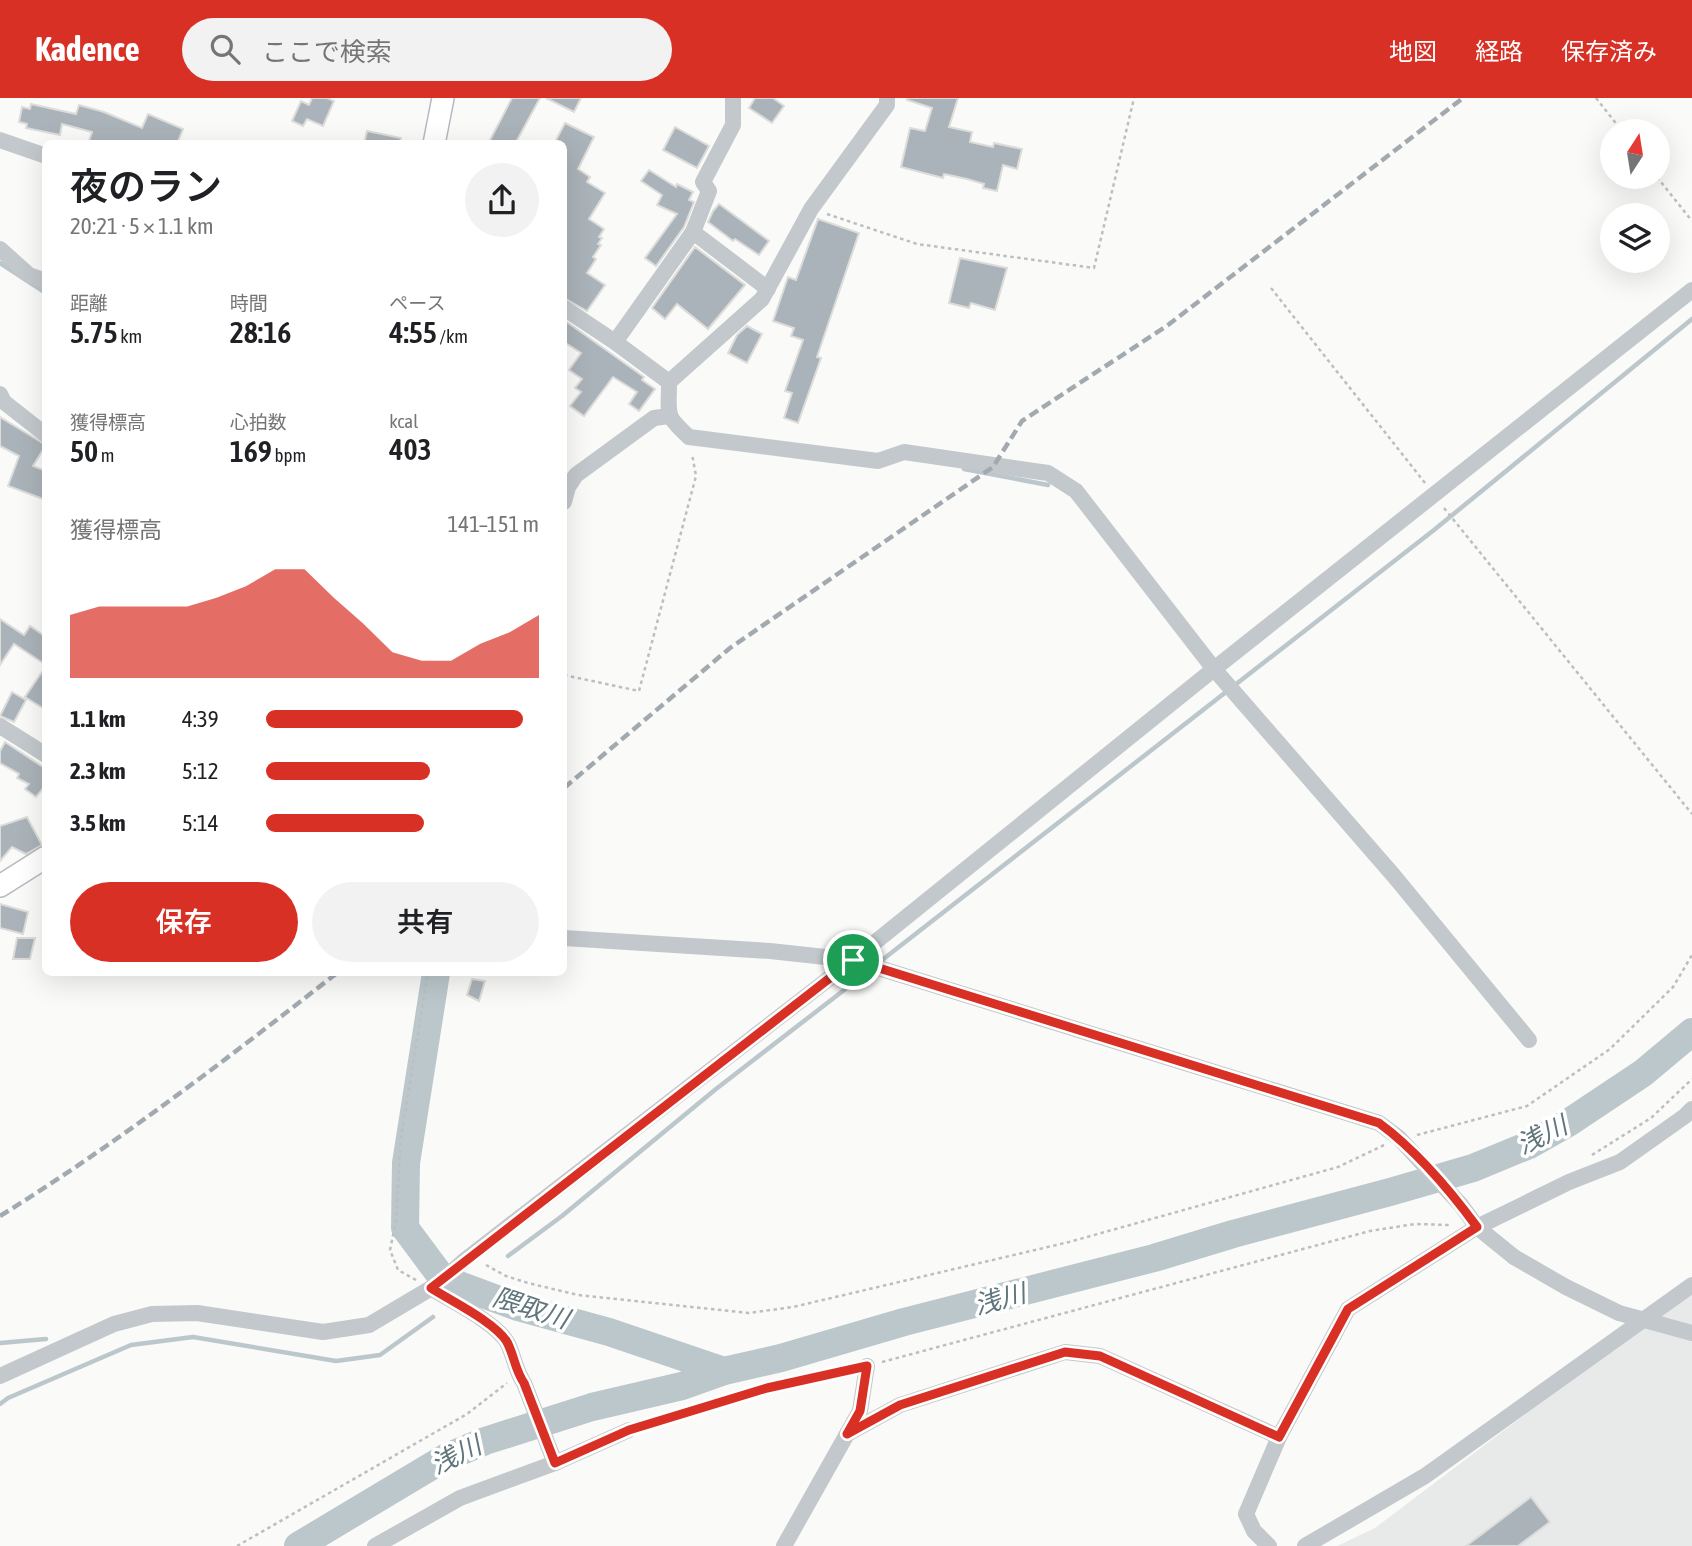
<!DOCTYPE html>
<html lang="ja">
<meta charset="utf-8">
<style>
body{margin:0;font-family:"Asap Condensed","Noto Sans JP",sans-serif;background:#f2f2f2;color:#202124;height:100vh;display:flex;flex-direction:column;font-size:26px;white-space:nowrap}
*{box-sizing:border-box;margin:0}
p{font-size:23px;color:#757577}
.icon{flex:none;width:38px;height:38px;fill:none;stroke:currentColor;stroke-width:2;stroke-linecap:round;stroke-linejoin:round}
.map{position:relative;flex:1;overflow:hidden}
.side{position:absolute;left:42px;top:42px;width:525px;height:836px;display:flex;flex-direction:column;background:#fff;border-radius:10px;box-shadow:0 7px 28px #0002}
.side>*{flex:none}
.needle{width:46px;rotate:12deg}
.controls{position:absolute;left:1600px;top:21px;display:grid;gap:14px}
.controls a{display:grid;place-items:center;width:70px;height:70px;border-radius:50%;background:#fff;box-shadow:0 7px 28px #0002;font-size:35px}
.pin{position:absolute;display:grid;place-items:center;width:60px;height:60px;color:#fff;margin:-30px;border:4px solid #fff;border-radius:50%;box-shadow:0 2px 7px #0007}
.round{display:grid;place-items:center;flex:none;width:74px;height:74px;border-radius:37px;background:#f2f2f2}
.headline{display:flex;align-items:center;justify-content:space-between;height:119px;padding:0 28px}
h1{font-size:38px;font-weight:600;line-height:52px}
.stats{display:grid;grid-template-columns:repeat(3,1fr);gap:10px;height:119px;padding:7px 28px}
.stats div{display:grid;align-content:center}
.stats b{font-size:30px;font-weight:600}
.stats small{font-size:19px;font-weight:400}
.stats p{font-size:19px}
.chart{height:196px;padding:14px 28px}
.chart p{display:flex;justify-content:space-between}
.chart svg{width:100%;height:126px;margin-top:7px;fill:#d93025;opacity:.7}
.action{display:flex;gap:14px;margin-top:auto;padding:14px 28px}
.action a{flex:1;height:80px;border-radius:42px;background:#d93025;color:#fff;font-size:28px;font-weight:600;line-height:80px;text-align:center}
.action a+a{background:#f2f2f2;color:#202124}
ul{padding:0 28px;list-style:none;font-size:23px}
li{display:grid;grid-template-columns:112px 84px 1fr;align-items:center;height:52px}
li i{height:18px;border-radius:9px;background:#d93025}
header{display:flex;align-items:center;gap:42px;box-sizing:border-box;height:98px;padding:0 35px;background:#d93025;color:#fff}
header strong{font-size:33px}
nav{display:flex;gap:38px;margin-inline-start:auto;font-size:24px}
.search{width:490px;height:63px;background:#f2f2f2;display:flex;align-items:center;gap:18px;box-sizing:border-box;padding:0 24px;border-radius:38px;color:#757577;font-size:26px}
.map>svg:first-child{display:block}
.built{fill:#e8e9e9}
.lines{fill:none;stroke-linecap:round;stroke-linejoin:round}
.stream{stroke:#bbc7cb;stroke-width:4.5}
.river{stroke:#bbc7cb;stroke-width:28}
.building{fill:#aab3b9;stroke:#dcdcda;stroke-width:2}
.major-casing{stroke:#b5babe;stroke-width:24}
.path{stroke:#bbbfc2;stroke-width:2.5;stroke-dasharray:3.5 3.5;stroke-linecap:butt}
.minor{stroke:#c3c8cc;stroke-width:16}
.major{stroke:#fff;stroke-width:21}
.rail{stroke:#a2aab0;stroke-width:4.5;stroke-dasharray:10 5;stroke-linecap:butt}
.minor-bridge{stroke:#c3c8cc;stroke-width:16}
.route-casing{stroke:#fff;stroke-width:14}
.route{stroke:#d93025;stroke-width:9}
.labels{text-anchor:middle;stroke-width:7;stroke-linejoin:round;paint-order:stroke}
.water-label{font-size:26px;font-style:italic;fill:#60757c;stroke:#fff}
</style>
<header>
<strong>Kadence</strong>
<div class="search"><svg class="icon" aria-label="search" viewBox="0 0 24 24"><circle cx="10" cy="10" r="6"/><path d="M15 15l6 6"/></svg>ここで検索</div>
<nav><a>地図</a><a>経路</a><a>保存済み</a></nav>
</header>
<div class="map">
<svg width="1692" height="1448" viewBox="0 0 1692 1448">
<rect width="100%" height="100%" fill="#fafaf8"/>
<path class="built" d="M1692,1195V1448H1337L1375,1430L1543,1303Z"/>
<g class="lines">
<g class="stream">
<path d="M0,165L46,195"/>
<path d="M964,371L1048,387"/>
<path d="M877,866L1434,432L1692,221"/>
<path d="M508,1158L562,1118L716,991L870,872"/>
<path d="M0,1245L46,1241"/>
<path d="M0,1306L8,1300L131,1247L193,1239L336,1263L380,1257L433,1219"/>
</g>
<g class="river">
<path d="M436,875L406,1065L405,1130L440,1177L456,1186L518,1209L609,1234L724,1273"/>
<path d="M298,1448L445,1360L485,1343L592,1309L682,1288L724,1273L781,1260L904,1224L1154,1160L1233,1136L1390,1094L1473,1070L1529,1047L1568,1025L1643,975L1692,934"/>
</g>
</g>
<g class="building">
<path d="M312,0H327L334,3L323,28L307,21L303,28L292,23L301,3L309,7Z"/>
<path d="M512,0H540L515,46H488Z"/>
<path d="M546,0H581L574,14Z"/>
<path d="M755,0H773L784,8L772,25L749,10Z"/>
<path d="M908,0H958L949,29L972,34L970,44L993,49L994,45L1022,51L1017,71L1003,67L997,93L983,90L984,86L967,81L944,76L943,80L901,69L910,30L925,33L932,10L907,2Z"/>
<path d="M31,6L76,16L79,7L104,14L142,30L148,16L183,31L177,46H88L92,34L62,26L60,37L26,30L27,26L19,24L22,9L30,11Z"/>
<path d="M565,25L594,39L578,71L590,79L587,84L605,95L589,121L604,131L599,139L602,140L598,146L601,147L593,159L596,161L587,175L605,187L587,213L564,200V46H554Z"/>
<path d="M675,29L709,48L697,70L663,52Z"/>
<path d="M367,33L401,40L400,46H364Z"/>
<path d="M649,72L676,89L677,86L693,94L689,102L694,104L684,129L656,168L645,160L677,116L657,107L662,97L641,83Z"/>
<path d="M719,106L769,143L759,157L735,141L733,143L708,124L713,113Z"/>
<path d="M818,121L859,135L817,259L821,260L798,325L784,320L792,295L785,293L803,242L791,238L794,230L773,223L788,179L796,182Z"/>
<path d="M695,149L745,187L708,231L677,206L665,221L652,210Z"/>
<path d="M960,160L1007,170L995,212L971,205L969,210L949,205Z"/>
<path d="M564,222L644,279L642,282L655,291L639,313L629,306L637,294L613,279L584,318L570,308L581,294L575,290L582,281L569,272L581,255L564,244Z"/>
<path d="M747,228L762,236L747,265L728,255L737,237Z"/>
<path d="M0,319L46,347L33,368L46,373V402L8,388L19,358L0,348Z"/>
<path d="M0,521L24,537L30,528L46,539V567L14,546L0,567Z"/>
<path d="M46,568V612L25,599Z"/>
<path d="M12,594L26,602L14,624L0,618Z"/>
<path d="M5,644L46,671V687L36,699L25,691L29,686L17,680L19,676L0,665V653Z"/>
<path d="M27,719L42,747L26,756L12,749L0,763V728Z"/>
<path d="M0,806L28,814L23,836L0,830Z"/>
<path d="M17,840H35L30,861H13Z"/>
<path d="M472,881L485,883L479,903L467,897Z"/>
<path d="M1531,1399L1550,1424L1518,1448H1466Z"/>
</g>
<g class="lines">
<defs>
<g id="major">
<path d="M434,46L443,0"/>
<path d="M0,788L46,759"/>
</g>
</defs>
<use href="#major" class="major-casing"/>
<g class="path">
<path d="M1596,0L1622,33"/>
<path d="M1657,79L1692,123"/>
<path d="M827,116L917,146L1094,170L1134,0"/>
<path d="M1271,190L1425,385"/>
<path d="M1444,410L1692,716"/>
<path d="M564,577L639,593L696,378L692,356"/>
<path d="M1417,1037L1527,1008L1610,951L1673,889L1692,857"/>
<path d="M1592,1057L1651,1020L1692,981"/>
<path d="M486,1167L506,1178L528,1185L578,1197L749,1215L793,1209L1069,1144L1338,1069L1384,1047"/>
<path d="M416,1182L398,1172L390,1152L396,1123L401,1039L428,875"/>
<path d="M882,1264L1370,1133L1415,1126L1449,1127"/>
<path d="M642,1328L767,1290L852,1272"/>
<path d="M237,1448L467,1316L507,1285"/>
</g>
<g class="minor">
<path d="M733,0V27L703,84L709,93L693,134L768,191"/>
<path d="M887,0V7L811,111L762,201L669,284C669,318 664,316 689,339L878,363L904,354L1048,375L1076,393L1214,571L1394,778L1529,942"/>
<path d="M0,42L46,58"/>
<path d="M0,151L29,177L46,183"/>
<path d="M564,210L615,244"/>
<path d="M669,284L615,244L693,134"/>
<path d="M0,296L4,304L46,337"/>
<path d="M564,404L568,389L576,377L654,320L669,318"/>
<path d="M0,628L46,657"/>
<path d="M564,840L770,853L853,862L1379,1025L1399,1040L1461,1107L1477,1129L1514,1159"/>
<path d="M431,1190C451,1203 495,1224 507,1244C514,1257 515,1272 524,1285L555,1365"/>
<path d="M0,1278L114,1226L152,1216L197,1215L323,1234L369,1227L438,1186L465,1162L853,862L1214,571L1692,192"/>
<path d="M847,1336L900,1307L1065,1254L1100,1258L1279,1339"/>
<path d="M375,1448L460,1400L555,1365L629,1332"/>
<path d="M784,1448L860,1313L867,1268"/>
<path d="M1269,1448L1254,1433L1246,1416L1279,1339L1348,1211L1477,1129L1569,1084L1620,1064L1685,1018L1692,1011"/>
<path d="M1305,1448L1425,1378L1692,1187"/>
</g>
<use href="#major" class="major"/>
<g class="rail">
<path d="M564,690L730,550L993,369L1022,323L1168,227L1463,0"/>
<path d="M0,1118C118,1045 228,960 337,875"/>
</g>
<path class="minor-bridge" d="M1514,1159L1566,1189L1619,1215L1692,1235"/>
</g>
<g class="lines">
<defs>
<path id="route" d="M853,862L1379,1025C1417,1053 1449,1091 1477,1129L1348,1211L1279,1339L1100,1258L1065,1254L900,1307L847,1336L860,1313L867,1268L767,1290L629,1332L555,1365L524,1285C515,1272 514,1257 507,1244C495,1224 451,1203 431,1190Z"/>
</defs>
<use href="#route" class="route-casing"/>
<use href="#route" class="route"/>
</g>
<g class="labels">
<g class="water-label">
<text transform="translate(1542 1037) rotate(-26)" y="9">浅川</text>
<text transform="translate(1000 1201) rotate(-15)" y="9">浅川</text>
<text transform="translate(531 1210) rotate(18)" y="9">隈取川</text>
<text transform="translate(456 1357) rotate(-26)" y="9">浅川</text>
</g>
</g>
</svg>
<div class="controls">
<a><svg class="needle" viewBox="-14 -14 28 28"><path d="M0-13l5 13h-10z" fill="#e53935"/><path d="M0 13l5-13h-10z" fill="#757577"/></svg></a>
<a><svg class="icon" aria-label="layers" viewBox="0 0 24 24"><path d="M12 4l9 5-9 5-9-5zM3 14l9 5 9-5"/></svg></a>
</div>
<div class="pin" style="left:853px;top:862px;background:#1e9e55"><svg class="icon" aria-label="arrive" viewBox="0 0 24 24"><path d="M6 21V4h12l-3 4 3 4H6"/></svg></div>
<section class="side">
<div class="headline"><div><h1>夜のラン</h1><p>20:21 · 5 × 1.1 km</p></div><a class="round"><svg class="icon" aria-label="share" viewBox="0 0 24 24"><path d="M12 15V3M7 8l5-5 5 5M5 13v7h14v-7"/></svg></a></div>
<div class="stats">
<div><p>距離</p><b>5.75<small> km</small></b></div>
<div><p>時間</p><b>28:16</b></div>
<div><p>ペース</p><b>4:55<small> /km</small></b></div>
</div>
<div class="stats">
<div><p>獲得標高</p><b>50<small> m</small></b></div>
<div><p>心拍数</p><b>169<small> bpm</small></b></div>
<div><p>kcal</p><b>403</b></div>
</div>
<div class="chart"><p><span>獲得標高</span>141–151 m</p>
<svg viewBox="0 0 160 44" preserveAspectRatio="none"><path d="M0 44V22L10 19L20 19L30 19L40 19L50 16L60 12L70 6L80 6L90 16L100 25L110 35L120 38L130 38L140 32L150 28L160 22V44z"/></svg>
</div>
<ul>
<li><b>1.1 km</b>4:39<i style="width:94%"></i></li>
<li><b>2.3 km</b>5:12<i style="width:60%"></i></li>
<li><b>3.5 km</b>5:14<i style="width:58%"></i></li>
</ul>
<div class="action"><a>保存</a><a>共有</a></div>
</section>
</div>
